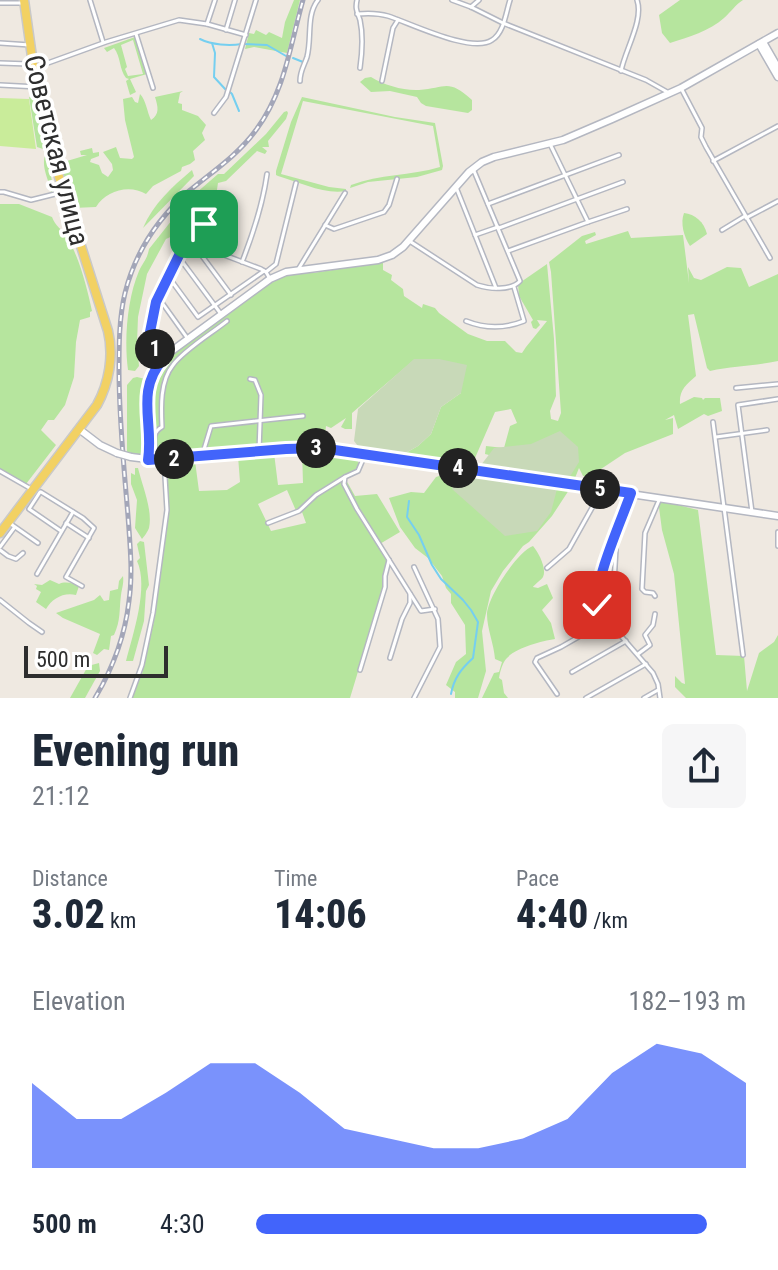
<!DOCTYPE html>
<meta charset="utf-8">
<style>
body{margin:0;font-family:"Roboto Condensed",sans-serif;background:#f6f6f7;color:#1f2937;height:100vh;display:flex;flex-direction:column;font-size:30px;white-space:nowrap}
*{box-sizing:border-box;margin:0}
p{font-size:26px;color:#747a83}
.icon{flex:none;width:44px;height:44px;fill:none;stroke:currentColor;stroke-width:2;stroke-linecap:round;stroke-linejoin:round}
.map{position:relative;height:698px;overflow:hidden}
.drawer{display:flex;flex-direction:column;background:#fff;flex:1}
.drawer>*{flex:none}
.scale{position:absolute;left:24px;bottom:20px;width:144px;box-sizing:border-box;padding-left:8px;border:4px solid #2e2e2e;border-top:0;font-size:22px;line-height:28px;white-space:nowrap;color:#2e2e2e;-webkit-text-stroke:6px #fff;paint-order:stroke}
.pin{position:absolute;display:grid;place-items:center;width:68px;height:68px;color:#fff;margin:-34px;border-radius:16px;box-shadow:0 4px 12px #0006}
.km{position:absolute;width:40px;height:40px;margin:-20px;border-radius:50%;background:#222;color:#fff;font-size:22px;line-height:40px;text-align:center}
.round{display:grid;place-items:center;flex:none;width:84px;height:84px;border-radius:12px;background:#f6f6f7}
.overview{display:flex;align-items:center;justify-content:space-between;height:136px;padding:0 32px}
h1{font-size:44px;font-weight:800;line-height:60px}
.metrics{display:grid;grid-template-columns:repeat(3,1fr);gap:12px;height:136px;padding:8px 32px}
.metrics div{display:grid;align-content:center}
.metrics b{font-size:40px;font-weight:800}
.metrics small{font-size:22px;font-weight:400}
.metrics p{font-size:22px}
.chart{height:224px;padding:16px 32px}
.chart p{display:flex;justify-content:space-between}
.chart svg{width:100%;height:144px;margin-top:8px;fill:#4264fb;opacity:.7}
ul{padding:0 32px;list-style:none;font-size:26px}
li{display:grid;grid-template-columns:128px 96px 1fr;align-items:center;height:60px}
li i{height:20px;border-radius:10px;background:#4264fb}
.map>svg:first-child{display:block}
.green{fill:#b6e59e;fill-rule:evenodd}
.cemetery{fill:#c8d9b8}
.pitch{fill:#c9ec9a}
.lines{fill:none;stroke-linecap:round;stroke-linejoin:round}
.stream{stroke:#75cff0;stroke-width:2}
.street-casing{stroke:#b4b7c1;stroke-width:6}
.secondary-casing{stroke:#b4b7c1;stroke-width:9}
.primary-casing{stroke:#c9c9c9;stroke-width:11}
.street{stroke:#fff;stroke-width:3}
.secondary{stroke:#fff;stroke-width:6}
.primary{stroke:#f2d163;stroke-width:8}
.rail-casing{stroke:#a3a6b8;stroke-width:5}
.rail{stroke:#fff;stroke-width:2;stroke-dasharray:6;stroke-linecap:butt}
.secondary-bridge-casing{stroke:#b4b7c1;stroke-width:9;stroke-linecap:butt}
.secondary-bridge{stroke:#fff;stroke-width:6}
.route-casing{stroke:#fff;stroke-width:16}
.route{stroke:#4264fb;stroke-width:10}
.labels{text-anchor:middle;stroke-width:7;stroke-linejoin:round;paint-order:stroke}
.street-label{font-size:28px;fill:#2e2e2e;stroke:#fff}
</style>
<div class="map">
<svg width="778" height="698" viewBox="0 0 778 698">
<rect width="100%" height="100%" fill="#efe9e1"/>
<g class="green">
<path d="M294,0H300L287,53L254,47L245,49L249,33L254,34L256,30L266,35L269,32L282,38L285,22Z"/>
<path d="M680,0H743C735,5 731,12 724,18C710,31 688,37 670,43L662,33L659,15Z"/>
<path d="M135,37L147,74L130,79L136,92L130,95L126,81L129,79L126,78C119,69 121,57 114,48L107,52L104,48ZM133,40L143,74L128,76L125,69L127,67L121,45Z"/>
<path d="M371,77C384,85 404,91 419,90C446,88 448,78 472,100V110L468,113L426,106L421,103L417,97L390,91L371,92L360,82L365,78Z"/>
<path d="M183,91L180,93L178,103L182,104V110L198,116L206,125L202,133L205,140L193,151L195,160L190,164L182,167L181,171L153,186L146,194C130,184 106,190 96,207L73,208L58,162L66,163L67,161L87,155H81L80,151L92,148L93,153L99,152V156L91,159L90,162L99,165L102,173L108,177L113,170L112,164L103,152L116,147L120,158L132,159L134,157L125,120L123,99L132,97L135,102L138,103L140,94C146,100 147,112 151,120C160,114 158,107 155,97Z"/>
<path d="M29,97L33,98C37,103 36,110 39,117L37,123H41C46,146 49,168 54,191L51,192C49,179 40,166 46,153L43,149L37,147Z"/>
<path d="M302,97L395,117L435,123L443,166L442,170L417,177L368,182L350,188L351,185C380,174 410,176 440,167L433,126L303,101L281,174L329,187L346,189V191C325,195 299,182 278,176L276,175V171L291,122Z"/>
<path d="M287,111L288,113L286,119L268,141L269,147H262L267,151L265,154L257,151L226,181L218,183L216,196L209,200L210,204L207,209L175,235L166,239L147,274L138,317L137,343L139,366L135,371L128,370C124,340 127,299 139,271C143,262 147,260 149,249L187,201L218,174H224L266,134L284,112Z"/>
<path d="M192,170L194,176L143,228C153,204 172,187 192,170Z"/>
<path d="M0,204H19L52,217C55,226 62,229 67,237C80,259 87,288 92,311L90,312V317L80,320L76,342L74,377L65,405L54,420H48L41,430L56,445L26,484L0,469Z"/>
<path d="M684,213C695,214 704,222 707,234L690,246C684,237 680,223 684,213Z"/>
<path d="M628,231L631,238L683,235L689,283L688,267L694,278L701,280L727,267L741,268L749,287L778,274V361C755,366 733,366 710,371L707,368L694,314L688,315L696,376C686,385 679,390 680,404L694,397L702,398L703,400L705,398H720L722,411L708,416L704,414L678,429L674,415L665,420L673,418V434L625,453L589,477L583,476L579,468L575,478L571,479L532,473L522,457L501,458L485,454L486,446L504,448L510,426L517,423L511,409L495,412L475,458L462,467L425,462L424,460L415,461L402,459V455L418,446L431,434L441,407L461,393L439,359H415L352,413V429H345L341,427L346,418L331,428L326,426L324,444L306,443L157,457L154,436L156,431L151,432L149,405L155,375L169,357L282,275L300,272L313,273L383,262V270L392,275L391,280L403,289L404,296L422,308L423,304L435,308L439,313L468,334L487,341H505L516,352L522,353L526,347L547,321L537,320L540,325L536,329L533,328L531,322L533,320L519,296L518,284L547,264L554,339L556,396L550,411L551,419L558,421L561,413L551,272L549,262L582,236L595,232L596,235L585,241L586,244Z"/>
<path d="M137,377L149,380L147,453L144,456L127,454V385L133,378Z"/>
<path d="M312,450L344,453L358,457C360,472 355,469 345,478L355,496L377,494L400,532L378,545L390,566L350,698H131L142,674L154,621L168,508L167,463L195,461L199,491L227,490L240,482L238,456L274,453L278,485L303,483L302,451ZM287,490L297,513L302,512L306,523L271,531L258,504Z"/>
<path d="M135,468H138C142,485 153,510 149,528C148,531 144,537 142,539L135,528L137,500L131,484V473L135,475Z"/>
<path d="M452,472L469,477L569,490L552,516L529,542L523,546L503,571L491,591L482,631L486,671L478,698H455V692L446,685L456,662L466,654L465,625L451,603V594L446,588L442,576L428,558L415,548L400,527L389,498L411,492L424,493L436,477Z"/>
<path d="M658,500L698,510L716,655L744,656L747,691L759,653L774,642L778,635V698H686L675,687V676L682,683L685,684L674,574L662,530Z"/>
<path d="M140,541L144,542L149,585L146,591L144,621L133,661H126C133,634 149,587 137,561L140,558L137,544Z"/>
<path d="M533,546C539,553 547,569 543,577C542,579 534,585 533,587L538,588L547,584L553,598L542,610L551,623L555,639C541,641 515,648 506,659C502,664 500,672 499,678L502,680L504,693L508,698H482L494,673L499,672L502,662L495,659C494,644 487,629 487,614C488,596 518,551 533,546Z"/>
<path d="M123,576C124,583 122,588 121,595C119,610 121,620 114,635L111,636L109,650L104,649L97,655L93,653L100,634L63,618L56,613L94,600L100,595L104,601L109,600L110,591L118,589L119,581Z"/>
<path d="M50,580L59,584C65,581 73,583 79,586L76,595C63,592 52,599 46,609L36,602L41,592L36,589L37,586L34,584L42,585Z"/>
<path d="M99,663L100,671L85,698H70L88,666Z"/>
</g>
<g class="cemetery">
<path d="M414,359H439L467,365L461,393L441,407L431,434L418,446L402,455L358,446L354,441L358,409Z"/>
<path d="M560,431L578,447L579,462L569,478L481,465L494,448L531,444Z"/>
<path d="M455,472L557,489L551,512L537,531L505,536L452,489Z"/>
</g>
<path class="pitch" d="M0,98L29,99L36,149L0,146Z"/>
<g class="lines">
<g class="stream">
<path d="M200,39C212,45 229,46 242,44"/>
<path d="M212,43L215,53L214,77L226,90"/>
<path d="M244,44L267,45L286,56"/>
<path d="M293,58L303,62"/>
<path d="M230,92L232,94L239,111"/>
<path d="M409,501L407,517L419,535L432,565L441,579L463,600L471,610L478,622L473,658C461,669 454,678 451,694"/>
</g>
<defs>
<g id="street">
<path d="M90,0L103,42"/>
<path d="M357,0C355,9 357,11 360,20C363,34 362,54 360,68"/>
<path d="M452,0L471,7L503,23L646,80L669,93"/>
<path d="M0,3H24"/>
<path d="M471,7L479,0"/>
<path d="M357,14C367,13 378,13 388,16C410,23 472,54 492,40C504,33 506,12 510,0"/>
<path d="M207,24L215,0"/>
<path d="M226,30L235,0"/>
<path d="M136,34L153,88"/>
<path d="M0,43L30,45"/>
<path d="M0,63L29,64"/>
<path d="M34,68L106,42L179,20L207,24L246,35"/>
<path d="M621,71C625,50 644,20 637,0"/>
<path d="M300,81C300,71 304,66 307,57C312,38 306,15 318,0"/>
<path d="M382,81L393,28L398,20"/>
<path d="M0,85L38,87"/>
<path d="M681,88L702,128L701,137L706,147L770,258"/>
<path d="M214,113L226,97L256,0"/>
<path d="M550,144L588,222"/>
<path d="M713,161L778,126"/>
<path d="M456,187L496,288"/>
<path d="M0,192H4L31,200L63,192"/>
<path d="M488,204L619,155"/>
<path d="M746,218L778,201"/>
<path d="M204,224L221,247"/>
<path d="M325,225L334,229L384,212L389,205L397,179"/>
<path d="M499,228L623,182"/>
<path d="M722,230L745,216"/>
<path d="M475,235L498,227"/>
<path d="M188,237L231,295"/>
<path d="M411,242L477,285C489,289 511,291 520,281L474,171"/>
<path d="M508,251L588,222L627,209"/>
<path d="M178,256L221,314"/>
<path d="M242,262C253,234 263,203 267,174"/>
<path d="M299,268L345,193"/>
<path d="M266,272L276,264L296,183"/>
<path d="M168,276L198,317L264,271"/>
<path d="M158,297L188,339"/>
<path d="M466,321C486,329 504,329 524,321L514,287"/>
<path d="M163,359L153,346L149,337L156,302L189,235L224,209L227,214L219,253L261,269L266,272L270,279"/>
<path d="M250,379L255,380L261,395L259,451"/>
<path d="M736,388L778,384"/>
<path d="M713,422L743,655"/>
<path d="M716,437L767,430"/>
<path d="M149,453L155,452C155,442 151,433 162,427C161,407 160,381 173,365C184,350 212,333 227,321"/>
<path d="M202,456L211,426L303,416"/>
<path d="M364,457L358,471L345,477L344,484L357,509L421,611L435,609"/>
<path d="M0,471L33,490"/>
<path d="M40,492L29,509L61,531"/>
<path d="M41,492L83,518L94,528L66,577L82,586"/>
<path d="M631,494L597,592V605L602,614L653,673L658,684L660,698"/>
<path d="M752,512L738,405L778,399"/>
<path d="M8,522L38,543"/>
<path d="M66,523L89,538"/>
<path d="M268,523L299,511L316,495L345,477"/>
<path d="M778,532V546"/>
<path d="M614,543L616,549L613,600L614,605L624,615"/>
<path d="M0,547L14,528"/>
<path d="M0,550L8,556L16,559L23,553"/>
<path d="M414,567L438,619L440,647L414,698"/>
<path d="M547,568L569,549L602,490"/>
<path d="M37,574L73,512"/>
<path d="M655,596L653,593L645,592L642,589L645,533L660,498"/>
<path d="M0,600L29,623L42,632"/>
<path d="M638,654L650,645L645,635L653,625L655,614"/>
<path d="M390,658L402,619L410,603V594"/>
<path d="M360,670L385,587V576L389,560"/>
<path d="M572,672L626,641"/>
<path d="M557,694L535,662L537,658L561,647L608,620"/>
<path d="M130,698L142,665L153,613L167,510L164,460"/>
<path d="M586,698L646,664"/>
<path d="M644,698L658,690"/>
</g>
<g id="secondary">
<path d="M763,42L778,68"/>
<path d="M759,44L778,77"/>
<path d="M79,429L100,445L117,453"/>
<path d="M131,457L156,460L286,449L321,448L778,516"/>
<path d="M148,460C154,419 134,387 169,353L270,279L286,272L378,260L392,255L403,247L469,172L482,162L494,157L563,140L612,119L681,88L778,33"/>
</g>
<path id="primary" d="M0,533L97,405C109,383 114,356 108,331L53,158L33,64L24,0"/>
</defs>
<use href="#street" class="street-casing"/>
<use href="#secondary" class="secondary-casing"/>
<use href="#primary" class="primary-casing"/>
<use href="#street" class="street"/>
<use href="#secondary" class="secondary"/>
<use href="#primary" class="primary"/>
<defs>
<path id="rail" d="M95,698C113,668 125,636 129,601C133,573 130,545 128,516C124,468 119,419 119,371C119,345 119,318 125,293C135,253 158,218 189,191C212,172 238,155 256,130C285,91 290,46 303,0"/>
</defs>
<use href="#rail" class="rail-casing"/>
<use href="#rail" class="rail"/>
<defs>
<path id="secondary-bridge" d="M117,453L131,457"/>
</defs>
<use href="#secondary-bridge" class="secondary-bridge-casing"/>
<use href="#secondary-bridge" class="secondary-bridge"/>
</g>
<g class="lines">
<defs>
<path id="route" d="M204,224L189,235L156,302L149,337L153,346L163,359C135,392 154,423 148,460L286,449L321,448L631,493C622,519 594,581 597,605"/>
</defs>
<use href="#route" class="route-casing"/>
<use href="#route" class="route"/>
</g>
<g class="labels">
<g class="street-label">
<text transform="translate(57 150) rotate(76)" y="10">Советская улица</text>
</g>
</g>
</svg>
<div class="scale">500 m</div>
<div class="pin" style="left:204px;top:224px;background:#1e9e55"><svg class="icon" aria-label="arrive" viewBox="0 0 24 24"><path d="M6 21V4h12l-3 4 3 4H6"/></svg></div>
<div class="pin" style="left:597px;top:605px;background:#d93025"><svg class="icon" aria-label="check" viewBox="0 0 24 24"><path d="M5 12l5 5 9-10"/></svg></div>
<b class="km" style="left:155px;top:349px">1</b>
<b class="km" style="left:174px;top:459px">2</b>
<b class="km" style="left:316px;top:448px">3</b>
<b class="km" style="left:458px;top:468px">4</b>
<b class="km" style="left:600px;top:489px">5</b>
</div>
<section class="drawer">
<div class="overview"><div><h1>Evening run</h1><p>21:12</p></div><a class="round"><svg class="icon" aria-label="share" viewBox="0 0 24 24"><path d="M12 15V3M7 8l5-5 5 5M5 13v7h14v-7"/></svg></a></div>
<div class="metrics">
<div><p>Distance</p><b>3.02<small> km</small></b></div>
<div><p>Time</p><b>14:06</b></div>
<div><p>Pace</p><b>4:40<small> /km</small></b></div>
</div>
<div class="chart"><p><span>Elevation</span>182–193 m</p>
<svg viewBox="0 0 160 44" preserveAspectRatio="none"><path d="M0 44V18L10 29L20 29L30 21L40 12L50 12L60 21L70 32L80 35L90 38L100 38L110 35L120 29L130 15L140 6L150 9L160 18V44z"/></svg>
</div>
<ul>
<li><b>500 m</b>4:30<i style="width:92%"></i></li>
</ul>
</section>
